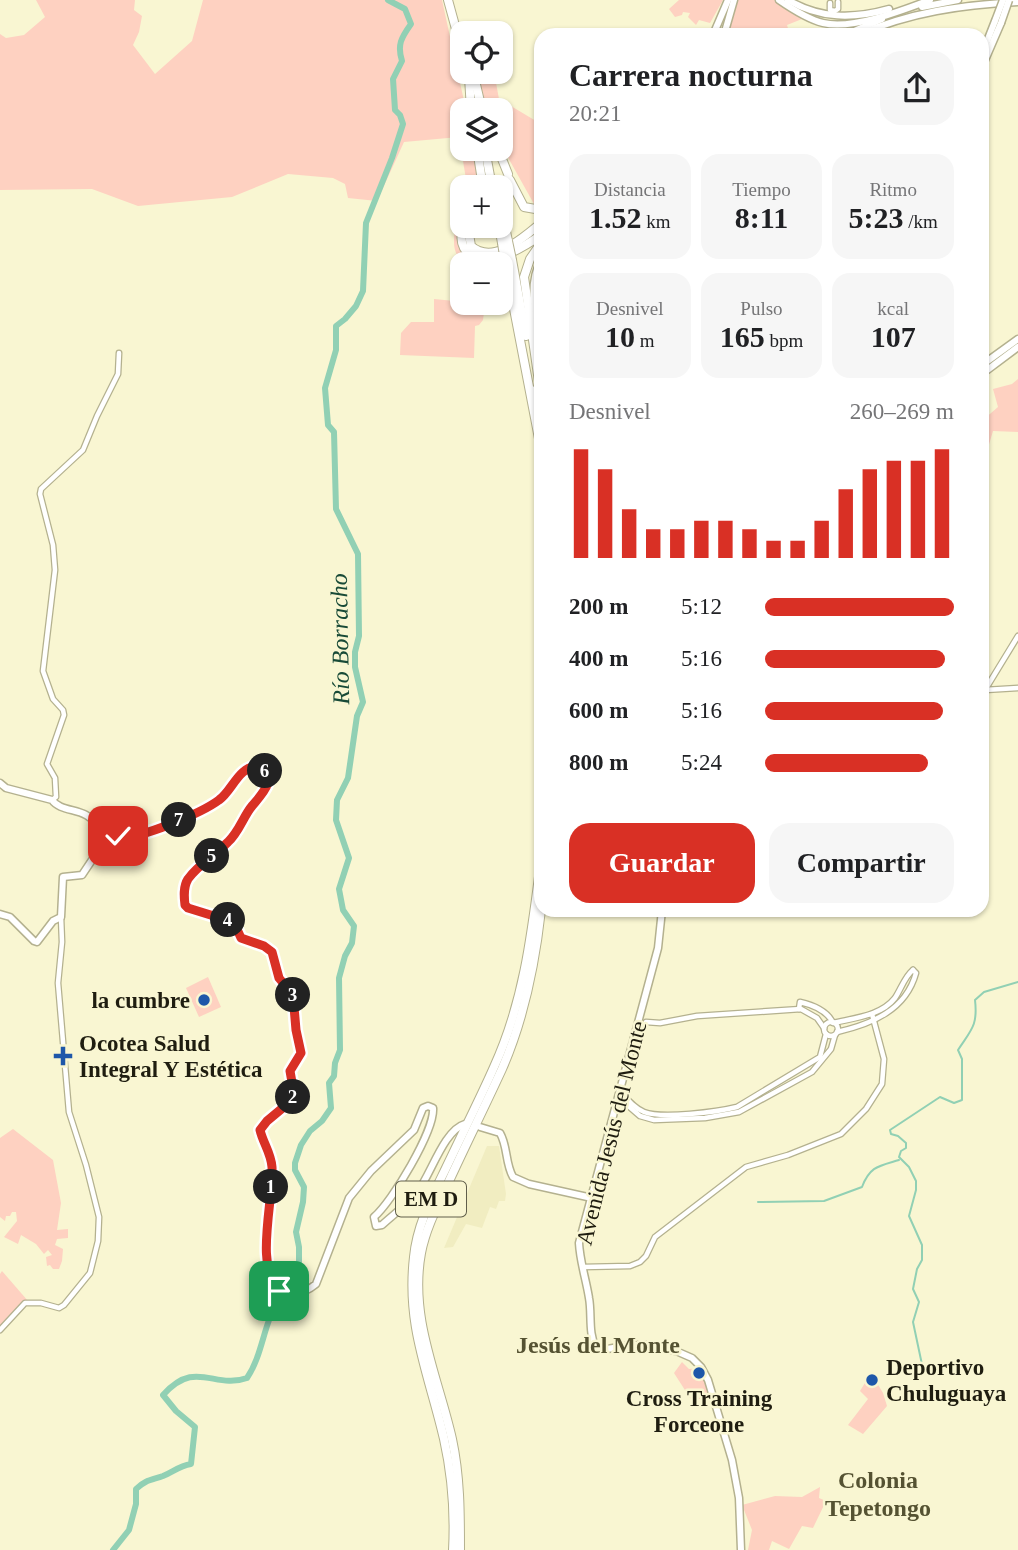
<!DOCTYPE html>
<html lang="es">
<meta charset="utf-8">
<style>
body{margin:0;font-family:"Times New Roman",serif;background:#f6f6f6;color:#202124;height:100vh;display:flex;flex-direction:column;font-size:26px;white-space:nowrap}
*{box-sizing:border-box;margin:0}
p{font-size:23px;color:#757577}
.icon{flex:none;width:38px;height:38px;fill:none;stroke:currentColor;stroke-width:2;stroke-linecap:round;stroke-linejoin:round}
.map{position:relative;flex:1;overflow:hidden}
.side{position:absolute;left:534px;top:28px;width:455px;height:889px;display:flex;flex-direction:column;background:#fff;border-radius:21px;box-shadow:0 2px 5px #0004}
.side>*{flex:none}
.fabs{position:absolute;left:450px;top:21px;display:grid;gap:14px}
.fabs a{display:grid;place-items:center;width:63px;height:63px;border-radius:14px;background:#fff;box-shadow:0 2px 5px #0004;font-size:35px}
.pin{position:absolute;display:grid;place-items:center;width:60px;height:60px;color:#fff;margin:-30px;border-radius:14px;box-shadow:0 4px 10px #0006}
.km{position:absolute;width:35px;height:35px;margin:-18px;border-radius:50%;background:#222;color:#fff;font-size:19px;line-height:35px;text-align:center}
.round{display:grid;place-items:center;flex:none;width:74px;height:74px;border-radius:21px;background:#f6f6f6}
.headline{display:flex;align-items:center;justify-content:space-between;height:119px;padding:0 35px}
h1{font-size:32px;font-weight:800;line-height:52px}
.metrics{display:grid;grid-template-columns:repeat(3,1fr);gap:10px;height:119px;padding:7px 35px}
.metrics div{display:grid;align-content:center;border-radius:18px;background:#f6f6f6;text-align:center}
.metrics b{font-size:30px;font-weight:800}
.metrics small{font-size:19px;font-weight:400}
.metrics p{font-size:19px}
.chart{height:196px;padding:14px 35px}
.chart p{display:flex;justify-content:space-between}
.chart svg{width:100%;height:126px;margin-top:7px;stroke:#d93025;stroke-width:6}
.primary-button{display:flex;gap:14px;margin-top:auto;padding:14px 35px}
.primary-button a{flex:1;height:80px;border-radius:21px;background:#d93025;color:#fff;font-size:28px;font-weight:800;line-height:80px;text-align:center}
.primary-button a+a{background:#f6f6f6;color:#202124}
ul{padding:0 35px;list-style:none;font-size:23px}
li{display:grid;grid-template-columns:112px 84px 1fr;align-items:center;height:52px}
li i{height:18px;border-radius:9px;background:#d93025}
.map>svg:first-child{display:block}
.built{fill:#f1edc1}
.green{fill:#fed1c1}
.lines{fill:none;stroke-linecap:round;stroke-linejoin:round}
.stream{stroke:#91d0b4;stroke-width:2}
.river{stroke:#91d0b4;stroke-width:6}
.minor-casing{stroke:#b4b18f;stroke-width:7}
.major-casing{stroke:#b4b18f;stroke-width:9}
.highway-casing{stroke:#b4b18f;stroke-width:10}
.minor{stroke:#fff;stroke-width:4.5}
.major{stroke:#fff;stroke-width:6}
.highway{stroke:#fff;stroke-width:8}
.major-bridge-casing{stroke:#b4b18f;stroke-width:9;stroke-linecap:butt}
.highway-bridge-casing{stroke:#b4b18f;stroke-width:10;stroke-linecap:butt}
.major-bridge{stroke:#fff;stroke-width:6}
.highway-bridge{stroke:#fff;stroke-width:8}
.route-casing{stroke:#fff;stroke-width:14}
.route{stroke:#d93025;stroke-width:9}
.poi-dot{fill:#1e57a9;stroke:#f9f6d2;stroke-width:2.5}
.labels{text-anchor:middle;stroke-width:5;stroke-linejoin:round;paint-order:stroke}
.shield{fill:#f9f6d2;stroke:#605e4a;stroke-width:2}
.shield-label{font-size:21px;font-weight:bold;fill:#1f1d10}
.poi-label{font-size:23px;font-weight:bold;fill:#1f1d10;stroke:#f9f6d2;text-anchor:start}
.street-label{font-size:23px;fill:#1f1d10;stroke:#f9f6d2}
.water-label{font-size:24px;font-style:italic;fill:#184a37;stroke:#f9f6d2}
.neighbourhood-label{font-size:24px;font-weight:bold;fill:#555232;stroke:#f9f6d2}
</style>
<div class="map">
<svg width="1018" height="1550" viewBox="0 0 1018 1550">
<rect width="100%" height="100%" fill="#f9f6d2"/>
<path class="built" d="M487,1146H499L506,1194L505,1201H499L496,1209L490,1207L482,1228L466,1224L453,1247L444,1248Z"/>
<g class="green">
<path d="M36,0H135L134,10L142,16L139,32L133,45L155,74L192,41L203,0H442L466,110H462V149H473L478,182L479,187H462V221L457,232L458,245L464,257L479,264C444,264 455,234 458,212C461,200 459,190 466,179L459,137L404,142L377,201L348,198L345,184L333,178L288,174L232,197L138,206L92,189L0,190V34L6,38L24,35L45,17Z"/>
<path d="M679,0H723L710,23L699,20L696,25L688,17L690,13L683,12L682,15L675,17L669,9Z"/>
<path d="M736,0H774L802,19L787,25L790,35H728Z"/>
<path d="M475,72H494L499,99L541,124V206L534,204L501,145L500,110H485Z"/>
<path d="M434,299L475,303V311L484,312L483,320L479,325L475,326L474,358L400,355L401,333L411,322H434Z"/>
<path d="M1018,379V432L993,431L985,458H982L983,420L998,407L993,389L1012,384Z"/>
<path d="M208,977L221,1007L199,1017L186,988Z"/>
<path d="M13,1129L53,1160L61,1203L57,1230L68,1229V1238L57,1239L55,1245L63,1249L62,1261L59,1269H53L50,1265L47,1266L46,1257L52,1255L48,1250L44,1254L36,1244L21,1235L18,1244L4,1237L17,1221L16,1212H12L10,1216H6L5,1221L0,1217V1138Z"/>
<path d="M2,1271L28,1301L0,1329V1274Z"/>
<path d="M682,1362L689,1369L699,1368L710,1396L692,1401L674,1373Z"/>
<path d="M871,1373L883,1393L887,1406L863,1434L848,1425L868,1399L860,1391Z"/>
<path d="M820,1487L819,1498L826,1501L813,1528L802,1526L789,1549L772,1541L769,1550H748L752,1530L742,1505L775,1496L802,1497Z"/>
</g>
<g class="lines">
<g class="stream">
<path d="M758,1202L824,1201L862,1187C870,1166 879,1166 899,1160"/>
<path d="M924,1374L913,1322L919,1302L913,1289L917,1269L922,1260V1245L909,1216L916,1190V1181L909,1167L899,1157L901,1151L906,1148V1143L898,1136L891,1134L890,1130L940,1097L954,1103L962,1100V1059L958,1050C971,1030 978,1026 975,1000L984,992L1018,982"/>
</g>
<g class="river">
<path d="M285,1290L299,1262V1247L296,1232L303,1202L304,1187L295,1170V1163L301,1145L310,1131L322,1121L331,1108L329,1083L334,1076L335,1063L340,1050L339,978L345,956L352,943L354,926L343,910L339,889L349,858L336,820L337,800L348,778L357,716L363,702L355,667V652L359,636L358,554L336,509L334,432L328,425L325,388L336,350V326L345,319L356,306L363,291L366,223L392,158L403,124L400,115L395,110L393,79L402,61C397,45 401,38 411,24L405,9L388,0"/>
<path d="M113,1550L129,1530L136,1504V1489C145,1480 152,1480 163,1476C173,1472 179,1466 191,1464L195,1427L176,1411L163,1395C196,1358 214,1390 247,1378C264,1353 263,1320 282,1295"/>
</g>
<defs>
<g id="minor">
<path d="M830,3V10L835,11L838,9V2"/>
<path d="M541,258C525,286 536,318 541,348"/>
<path d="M1018,636L985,690L1018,688"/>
<path d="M52,800L56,797L55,778L47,764L64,715L63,710L53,699L43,671L55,570L53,545L40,494L41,489L83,450L97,416L118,374L119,353"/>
<path d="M799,1009L800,1002C813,1005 827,1010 833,1023C854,1018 881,1016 895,998C901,989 905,976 913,970"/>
<path d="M646,1022L660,1023L697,1016L801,1009L817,1018L824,1028"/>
<circle cx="831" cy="1029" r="7"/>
<path d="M837,1032C872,1024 906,1010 916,973L913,970"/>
<path d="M620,1091C627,1099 634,1108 644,1112C662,1119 717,1112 737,1107L820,1057L826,1034"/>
<path d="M618,1097L640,1116L654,1120L705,1118L739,1112L812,1072L831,1049L835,1035"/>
<path d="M583,1267L630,1266L640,1262L646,1256L655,1237L746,1167L788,1155L841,1134L866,1109L882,1084L884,1059L872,1014"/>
<path d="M0,1330L25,1303H41L59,1308L64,1305L90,1273L98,1241L99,1217L86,1165L69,1112L58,983L62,942L61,917"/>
</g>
<g id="major">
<path d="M779,0C792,9 807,19 823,23C852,30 901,11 930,0"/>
<path d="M788,0C820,19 853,19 889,9"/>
<path d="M922,7L958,0"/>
<path d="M713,35L728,0"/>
<path d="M724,35L734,0"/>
<path d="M845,35L882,19"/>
<path d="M858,35C910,12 962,5 1018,2"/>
<path d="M982,54L995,21"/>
<path d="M982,67L1001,23"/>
<path d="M982,365L1018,339"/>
<path d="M982,374L1018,347"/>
<path d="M0,783L6,788L52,800C59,810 75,809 86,815C97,822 109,835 122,837C142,841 189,816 208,807C214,804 221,800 225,795C233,785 250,754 265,771C277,785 259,796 251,806C243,818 238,832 228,842C214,857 168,885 188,908L230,921L236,927L241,938L264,946L274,956L279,977L293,995L296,1030L301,1053L290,1071L293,1095C287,1111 268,1116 260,1131C263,1143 271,1153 272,1167C274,1199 255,1266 279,1291C293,1296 304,1294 316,1284L349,1198L371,1171L414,1130L423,1108L428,1106L433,1108C435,1130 392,1202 374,1217L376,1226L382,1225C394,1214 408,1204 418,1191C431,1174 444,1130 465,1124"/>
<path d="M662,910L658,948L579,1243C580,1262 586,1279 589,1298C592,1314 588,1333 596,1348L601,1350L631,1345H648L676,1351L692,1358L701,1367L708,1380L732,1460L739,1498L741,1550"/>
<path d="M0,914L10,917L34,941L37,942L53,921L61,917L63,877L82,875L102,845L118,836"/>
<path d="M480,1127L500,1133C508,1147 505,1163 513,1177L529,1184L592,1198"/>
</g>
<g id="highway">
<path d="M448,0L462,51"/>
<path d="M473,72L482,110"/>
<path d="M469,77L471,110"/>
<path d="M477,149L483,187"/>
<path d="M485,149L492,187"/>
<path d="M498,149L508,174"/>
<path d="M510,180L524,207L541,210"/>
<path d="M500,203L508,241"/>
<path d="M465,226C461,233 460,240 464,248C480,275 524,247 541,235"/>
<path d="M474,226L469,234L471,246C493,266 524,237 541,223"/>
<path d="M499,226L502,243"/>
<path d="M541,243L530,259L524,277L541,396"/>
<path d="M512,260L526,336"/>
<path d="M505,262L541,449"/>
<path d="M536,390L541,415"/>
<path d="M453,1550C455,1513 452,1475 444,1439C429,1374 406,1326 414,1257C417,1225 432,1197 446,1168C462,1134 479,1101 494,1067C524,1002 532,932 541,861"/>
<path d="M460,1550C460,1513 460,1476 452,1439C438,1377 409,1318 421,1253C426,1227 439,1203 450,1179C467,1142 485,1106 502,1069C524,1019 535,964 541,910"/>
</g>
</defs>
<use href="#minor" class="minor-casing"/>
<use href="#major" class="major-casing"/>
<use href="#highway" class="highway-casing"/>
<use href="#minor" class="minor"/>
<use href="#major" class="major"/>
<use href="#highway" class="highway"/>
<defs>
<g id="major-bridge">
<path d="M995,21L1003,0"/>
<path d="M1001,23L1009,0"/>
</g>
<g id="highway-bridge">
<path d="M508,241L512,260"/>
<path d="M502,243L505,262"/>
</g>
</defs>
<use href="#major-bridge" class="major-bridge-casing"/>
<use href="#highway-bridge" class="highway-bridge-casing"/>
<use href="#major-bridge" class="major-bridge"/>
<use href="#highway-bridge" class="highway-bridge"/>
</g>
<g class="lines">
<defs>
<path id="route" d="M118,836C135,842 203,812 219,800C233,790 238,766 259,766C279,778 262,794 252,806C243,817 239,832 228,842C216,854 198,865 188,879C183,887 184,897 185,905L188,908L230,921L236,927L241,938L264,946L272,952L279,978L293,995L296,1030L301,1053L290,1071L293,1088L291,1101L267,1121L260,1130C263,1143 271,1153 272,1167C274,1200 254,1265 279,1291"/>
</defs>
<use href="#route" class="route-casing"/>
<use href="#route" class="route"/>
</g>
<g class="poi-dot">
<circle cx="204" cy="1000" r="7"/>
<path d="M59.5 1045.5h7v7h7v7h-7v7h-7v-7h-7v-7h7z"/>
<circle cx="699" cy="1373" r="7"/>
<circle cx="872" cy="1380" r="7"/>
</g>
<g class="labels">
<rect class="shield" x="396" y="1181.5" width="70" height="35" rx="5"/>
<g class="shield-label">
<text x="431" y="1206">EM D</text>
</g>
<g class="poi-label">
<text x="190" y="1008" text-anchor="end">la cumbre</text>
<text x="79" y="1051">Ocotea Salud<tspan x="79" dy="26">Integral Y Estética</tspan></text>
<text x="886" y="1375">Deportivo<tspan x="886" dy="26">Chuluguaya</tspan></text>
<text x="699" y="1406" text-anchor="middle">Cross Training<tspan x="699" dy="26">Forceone</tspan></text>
</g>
<g class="street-label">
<text transform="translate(611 1133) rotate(-76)" y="8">Avenida Jesús del Monte</text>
</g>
<g class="water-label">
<text transform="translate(340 639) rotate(-91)" y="8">Río Borracho</text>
</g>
<g class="neighbourhood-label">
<text x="598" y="1353">Jesús del Monte</text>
<text x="878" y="1488">Colonia<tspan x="878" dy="28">Tepetongo</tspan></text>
</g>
</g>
</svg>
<div class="fabs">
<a><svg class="icon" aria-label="locate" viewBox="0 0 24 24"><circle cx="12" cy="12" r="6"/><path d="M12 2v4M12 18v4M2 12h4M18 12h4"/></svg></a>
<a><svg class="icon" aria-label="layers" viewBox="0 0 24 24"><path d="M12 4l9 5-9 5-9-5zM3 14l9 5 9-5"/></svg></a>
<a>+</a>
<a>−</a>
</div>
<div class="pin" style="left:279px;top:1291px;background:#1e9e55"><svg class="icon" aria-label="arrive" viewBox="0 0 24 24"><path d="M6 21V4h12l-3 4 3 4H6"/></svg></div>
<div class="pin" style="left:118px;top:836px;background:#d93025"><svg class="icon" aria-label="check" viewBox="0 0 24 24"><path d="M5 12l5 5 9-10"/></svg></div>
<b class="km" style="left:271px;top:1187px">1</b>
<b class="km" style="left:293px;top:1097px">2</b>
<b class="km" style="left:293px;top:995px">3</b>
<b class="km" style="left:228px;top:920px">4</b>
<b class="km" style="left:212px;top:856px">5</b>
<b class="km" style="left:265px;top:771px">6</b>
<b class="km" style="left:179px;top:820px">7</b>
<section class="side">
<div class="headline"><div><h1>Carrera nocturna</h1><p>20:21</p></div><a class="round"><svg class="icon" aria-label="share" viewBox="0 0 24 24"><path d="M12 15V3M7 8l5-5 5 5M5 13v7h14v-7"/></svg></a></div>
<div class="metrics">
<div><p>Distancia</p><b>1.52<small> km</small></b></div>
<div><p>Tiempo</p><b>8:11</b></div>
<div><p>Ritmo</p><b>5:23<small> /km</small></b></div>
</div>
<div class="metrics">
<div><p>Desnivel</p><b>10<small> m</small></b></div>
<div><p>Pulso</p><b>165<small> bpm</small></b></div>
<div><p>kcal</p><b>107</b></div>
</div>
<div class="chart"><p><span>Desnivel</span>260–269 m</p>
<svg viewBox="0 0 160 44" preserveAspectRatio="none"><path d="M5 44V6M15 44V13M25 44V27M35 44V34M45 44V34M55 44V31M65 44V31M75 44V34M85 44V38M95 44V38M105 44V31M115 44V20M125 44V13M135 44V10M145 44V10M155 44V6"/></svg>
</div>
<ul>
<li><b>200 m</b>5:12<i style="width:100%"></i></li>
<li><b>400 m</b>5:16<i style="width:95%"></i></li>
<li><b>600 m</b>5:16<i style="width:94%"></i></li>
<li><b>800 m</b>5:24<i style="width:86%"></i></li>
</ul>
<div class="primary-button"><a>Guardar</a><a>Compartir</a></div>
</section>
</div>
